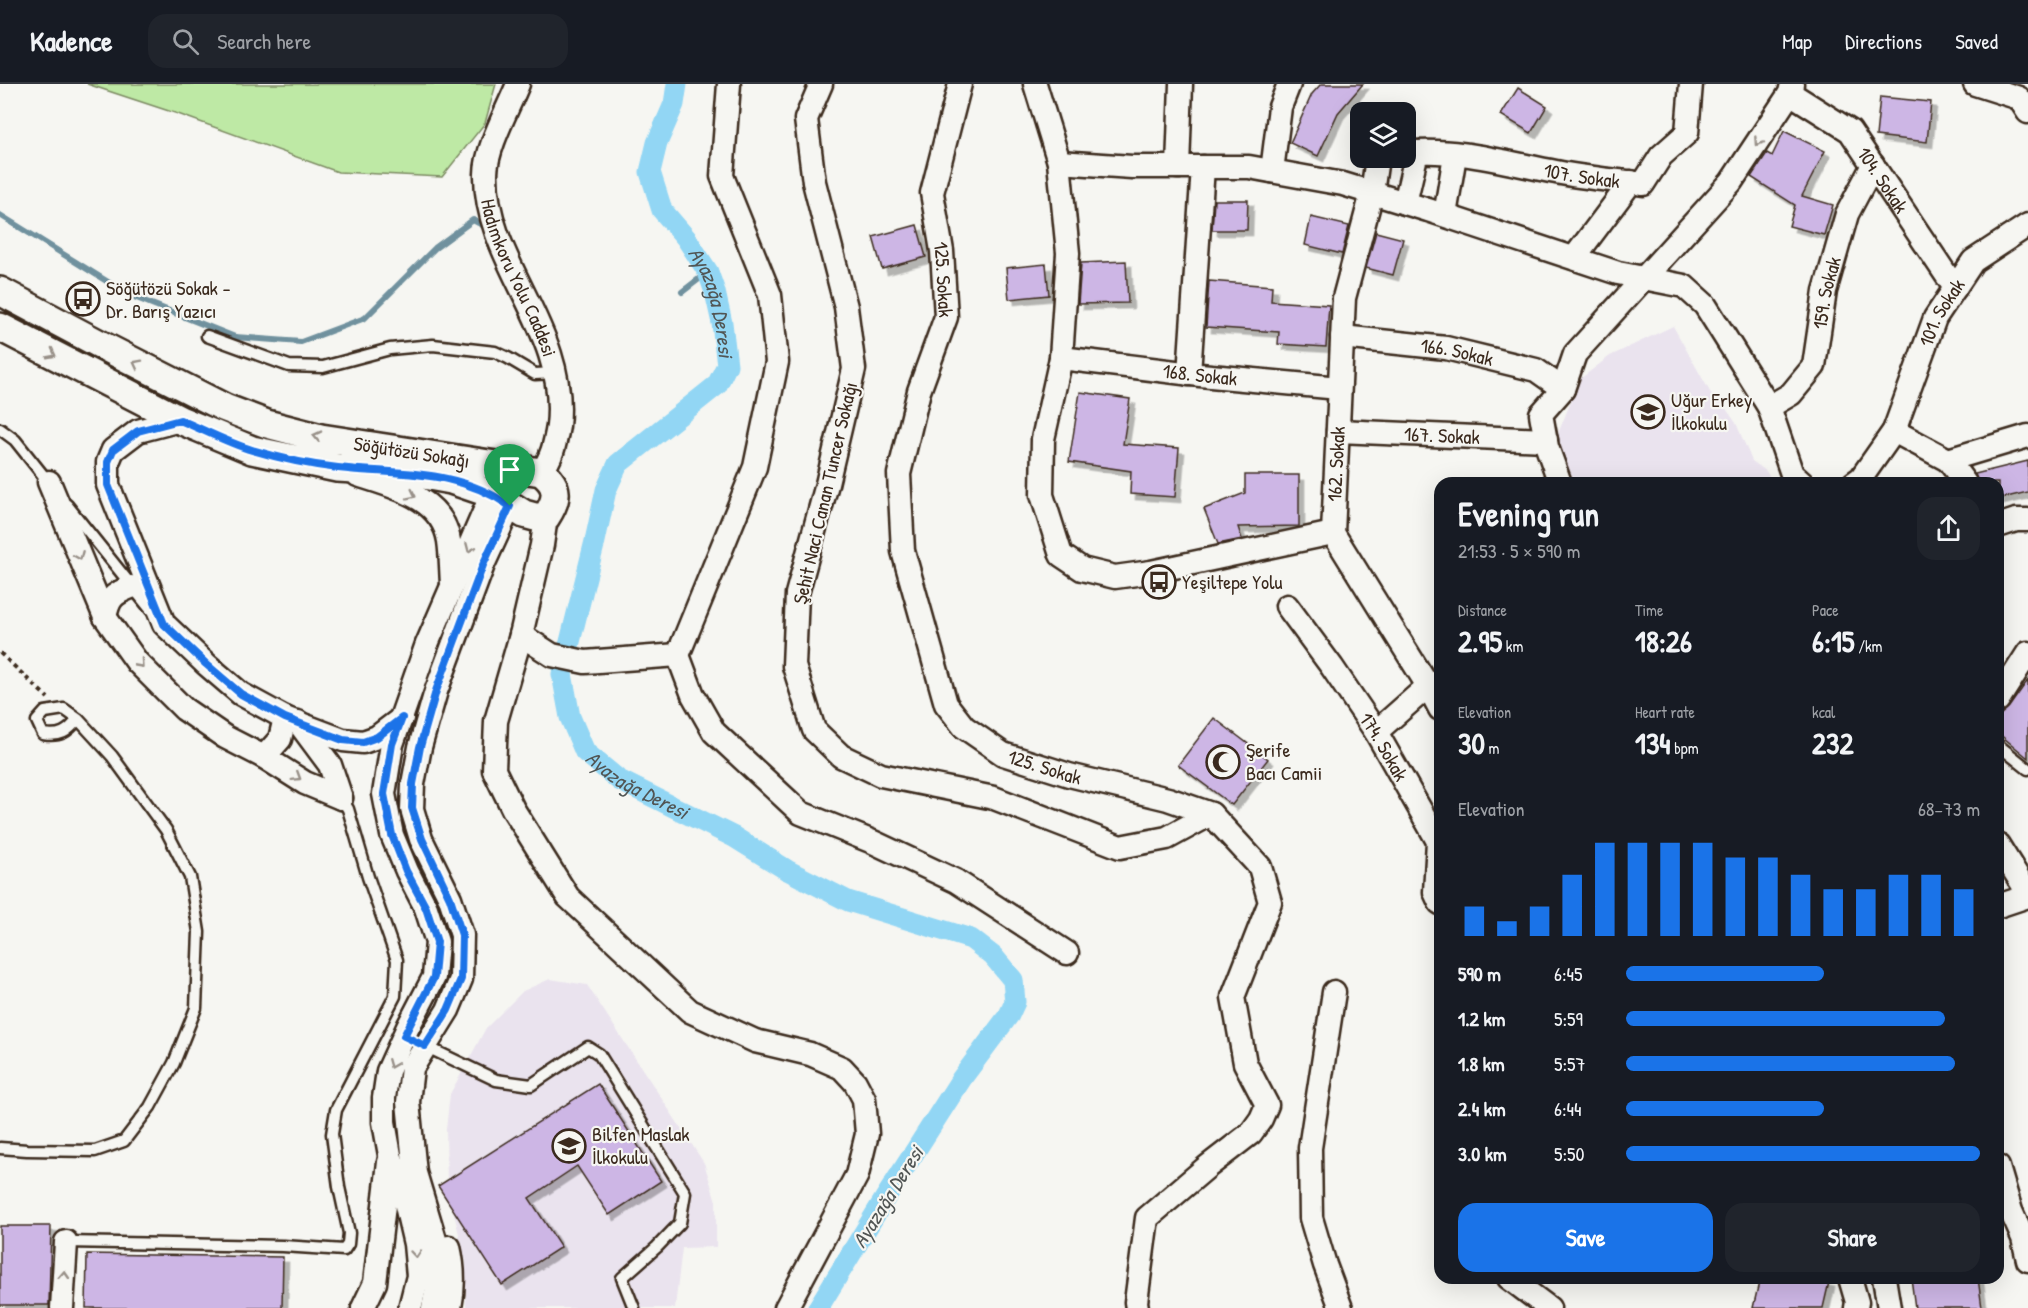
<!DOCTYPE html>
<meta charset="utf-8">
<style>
body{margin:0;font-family:"Patrick Hand",sans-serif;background:#20242c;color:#f1f3f6;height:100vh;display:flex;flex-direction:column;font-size:22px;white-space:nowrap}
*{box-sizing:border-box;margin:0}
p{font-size:20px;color:#9ea1a6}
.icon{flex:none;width:33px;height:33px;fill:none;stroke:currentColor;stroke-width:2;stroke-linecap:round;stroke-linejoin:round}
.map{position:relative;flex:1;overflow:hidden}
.details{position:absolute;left:1434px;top:393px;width:570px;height:807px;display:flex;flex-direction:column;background:#171b24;border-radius:18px;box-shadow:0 6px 24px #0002}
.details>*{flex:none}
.controls{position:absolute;left:1350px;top:18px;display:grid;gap:12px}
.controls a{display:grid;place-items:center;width:66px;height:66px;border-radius:12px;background:#171b24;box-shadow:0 6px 24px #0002;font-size:30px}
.pin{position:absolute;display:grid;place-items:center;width:51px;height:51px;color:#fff;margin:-62px -26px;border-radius:50% 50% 50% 0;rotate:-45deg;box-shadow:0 0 6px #0007}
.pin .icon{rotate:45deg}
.round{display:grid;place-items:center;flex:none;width:63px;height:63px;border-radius:18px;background:#20242c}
.headline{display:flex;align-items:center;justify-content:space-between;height:102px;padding:0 24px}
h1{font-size:33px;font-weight:700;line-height:45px}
.metrics{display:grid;grid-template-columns:repeat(3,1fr);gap:9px;height:102px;padding:6px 24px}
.metrics div{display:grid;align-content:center}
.metrics b{font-size:30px;font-weight:700}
.metrics small{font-size:16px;font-weight:400}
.metrics p{font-size:16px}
.chart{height:168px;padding:12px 24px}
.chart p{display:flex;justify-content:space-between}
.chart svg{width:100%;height:108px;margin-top:6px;stroke:#1a73e8;stroke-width:6}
.primary-button{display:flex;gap:12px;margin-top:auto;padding:12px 24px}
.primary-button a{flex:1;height:69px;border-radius:18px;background:#1a73e8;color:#fff;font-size:24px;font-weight:700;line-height:69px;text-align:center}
.primary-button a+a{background:#20242c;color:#f1f3f6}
ul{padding:0 24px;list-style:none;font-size:20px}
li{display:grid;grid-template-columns:96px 72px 1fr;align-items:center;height:45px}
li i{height:15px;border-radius:8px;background:#1a73e8}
header{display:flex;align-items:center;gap:36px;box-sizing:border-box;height:84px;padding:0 30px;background:#171b24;border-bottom:2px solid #363941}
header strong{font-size:28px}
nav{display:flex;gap:33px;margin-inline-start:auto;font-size:21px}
.search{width:420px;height:54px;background:#20242c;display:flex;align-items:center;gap:15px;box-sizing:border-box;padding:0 21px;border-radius:18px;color:#9ea1a6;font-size:22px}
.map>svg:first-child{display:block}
.built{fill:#eae3ee}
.green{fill:#bee9a5;stroke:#7c8a62;stroke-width:1.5}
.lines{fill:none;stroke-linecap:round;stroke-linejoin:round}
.stream{stroke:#6f919e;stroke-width:6}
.canal{stroke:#92d6f4;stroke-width:21}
.building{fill:#cdb6e5;stroke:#3b2a1e;stroke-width:1.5;filter:url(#shadow)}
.service-casing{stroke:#3b2a1e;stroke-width:15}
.minor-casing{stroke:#3b2a1e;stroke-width:27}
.tertiary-casing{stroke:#3b2a1e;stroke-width:32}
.path{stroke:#3b2a1e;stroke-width:4;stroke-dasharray:4.5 4.5;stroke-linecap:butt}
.service{stroke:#f6f6f2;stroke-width:10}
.minor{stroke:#f6f6f2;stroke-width:22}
.tertiary{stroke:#f6f6f2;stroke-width:27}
.oneway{stroke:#989088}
.route-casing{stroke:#fff;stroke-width:12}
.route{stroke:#1a73e8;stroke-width:8}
.labels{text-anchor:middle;stroke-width:4.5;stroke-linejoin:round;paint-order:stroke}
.street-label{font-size:20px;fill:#3b2a1e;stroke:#f6f6f2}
.poi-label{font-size:20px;fill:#3b2a1e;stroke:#f6f6f2;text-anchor:start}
.water-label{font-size:21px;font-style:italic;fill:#515554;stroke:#f6f6f2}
</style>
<header>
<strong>Kadence</strong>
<div class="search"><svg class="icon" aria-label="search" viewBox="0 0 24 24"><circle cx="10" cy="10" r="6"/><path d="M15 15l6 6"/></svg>Search here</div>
<nav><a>Map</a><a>Directions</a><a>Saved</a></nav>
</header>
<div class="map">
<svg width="2028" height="1224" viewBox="0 0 2028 1224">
<defs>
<filter id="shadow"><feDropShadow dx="5.5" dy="5.5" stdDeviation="0" flood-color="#0004"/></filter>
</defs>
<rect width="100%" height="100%" fill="#f6f6f2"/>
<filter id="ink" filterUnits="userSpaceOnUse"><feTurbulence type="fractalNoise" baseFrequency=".0167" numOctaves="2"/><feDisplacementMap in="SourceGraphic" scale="12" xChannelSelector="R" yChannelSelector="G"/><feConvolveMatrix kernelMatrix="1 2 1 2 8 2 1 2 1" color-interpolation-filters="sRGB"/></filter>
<g filter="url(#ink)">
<g class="built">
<path d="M1673,242L1714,315L1720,316L1736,339L1752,377L1766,387L1773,399H1567L1555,357L1580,295L1610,272Z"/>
<path d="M550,895L587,901L704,1079L716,1117V1163L682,1164L675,1224H467L466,1222V1178L447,1102L446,1045L450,1010L486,944L523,907Z"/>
</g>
<path class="green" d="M87,0H496L485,39L442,93L338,88L178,30Z"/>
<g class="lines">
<g class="stream">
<path d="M0,131L129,211L235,253L301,258L365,234L435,164L473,136L488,144"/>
<path d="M682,208L708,188"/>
</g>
<path class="canal" id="s1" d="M677,0L674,20L657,59L650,88L662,126L686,154L708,188L715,208L722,239L727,281L717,301L618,380L606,406L595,457L562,590L570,633L585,668L619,696L734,753L787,786L848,817L971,855L993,872L1013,896L1015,918L1009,931L962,994L887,1111L818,1224"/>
</g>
<g class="building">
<path d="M1321,0H1363L1338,29L1318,72L1290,59L1312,10Z"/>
<path d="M1518,4L1547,22L1531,49L1501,31Z"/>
<path d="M1880,13L1931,18L1927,58L1876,52Z"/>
<path d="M1784,47L1825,67L1802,112L1833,121L1824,151L1789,142L1795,121L1751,93L1767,69L1772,72Z"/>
<path d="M1214,116H1248L1247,146H1212Z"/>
<path d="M1311,133L1349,142L1342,170L1305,161Z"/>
<path d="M917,141L926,173L882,185L873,153Z"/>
<path d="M1376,148L1403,155L1393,191L1366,184Z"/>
<path d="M1126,177L1128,219L1078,220L1081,179Z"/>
<path d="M1046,180L1049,211L1009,215L1006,184Z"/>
<path d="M1209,197L1272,202L1271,217L1329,221L1326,263L1278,260L1279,248L1206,243Z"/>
<path d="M1080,308L1130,315L1123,360L1179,364L1175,413L1130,410L1131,387L1069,378Z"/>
<path d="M2028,377V408L1998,415V399H1978L1975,390Z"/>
<path d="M1245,391H1299V442L1238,443L1242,455L1218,460L1204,425L1245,409Z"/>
<path d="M2028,596V674L1998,649V633L2009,623Z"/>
<path d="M1214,634L1268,675L1232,721L1178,681Z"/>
<path d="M598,1000L661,1097L609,1131L577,1082L529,1114L561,1163L502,1201L438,1102Z"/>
<path d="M0,1142H51L49,1221H0Z"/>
<path d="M87,1170L283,1173L282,1224H86Z"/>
<path d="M1760,1194H1812L1829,1198L1823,1224H1753Z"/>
<path d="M1911,1194H1978L1982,1224H1915Z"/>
</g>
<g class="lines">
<defs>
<g id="service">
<path d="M207,252L289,282L323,283L390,265L433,261L495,268L508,274L535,290L555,289"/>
<path d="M0,345L15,356L50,400"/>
<path d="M67,421L151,526"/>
<path d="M1998,661L2028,685"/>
<path d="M404,952L496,996L531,1001L588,963L599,970L685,1109L680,1139L657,1163L622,1194L634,1224"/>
<path d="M0,1064L27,1066L95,1067L124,1057L150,1023L174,979L196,924L199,848L190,793L166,746L112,672L78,635L64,625L45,628L37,637L43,650C60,653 68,648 78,635"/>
<path d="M66,1158L283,1162L344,1166L348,1160L349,1149L339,1103L332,1050L336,1026L395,912L397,876L368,793L348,725L341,714"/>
</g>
<g id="minor">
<path id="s2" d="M518,0C508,25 486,64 486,90C485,180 569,245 558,342C555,360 552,374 541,388"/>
<path d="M821,0L806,35L814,98L846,223L854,285L827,400L797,510L794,582L814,646L841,672L881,691L994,714L1120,763L1167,754L1211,730"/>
<path id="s3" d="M960,0L932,109L942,167L946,233L919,307L899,390L903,467L946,620L964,643L1003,670L1069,691L1168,715L1211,730L1260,783L1270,818L1233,913L1245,979L1267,1021L1261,1035L1251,1049L1207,1083L1147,1134L1136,1218L1137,1224"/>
<path d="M1035,0L1059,78L1068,169L1061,274L1043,355L1042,411L1061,471L1082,485L1115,493L1151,488L1333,449"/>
<path d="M1975,0L2019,14L2028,28"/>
<path id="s4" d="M1790,9L1850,47L1955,204"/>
<path id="s5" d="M1406,69C1454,63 1508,79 1556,88C1584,94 1614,96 1643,100L1661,72L1687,49L1691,0"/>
<path d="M1377,74L1372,109L1344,214L1333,449L1428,602L1440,625"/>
<path d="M1059,78L1132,83H1249L1343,100L1428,126L1618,189L1684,202L1705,221L1769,323L1792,390L1802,399"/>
<path d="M1178,83L1181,0"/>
<path d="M1272,87L1280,23L1289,0"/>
<path d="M1405,119L1417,68"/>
<path d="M1445,131L1455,71"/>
<path d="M1574,174L1631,98"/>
<path id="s6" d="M1342,253L1446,264L1536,286L1563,305"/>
<path id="s7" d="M1061,274L1200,291L1339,304"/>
<path d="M1189,290L1203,83"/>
<path id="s8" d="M1769,323L1791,310L1814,282L1825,207L1847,130L1873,81"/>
<path d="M180,336L138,347L113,366L108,378V401L164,540L206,580L241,610L285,634L343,656L363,658L377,653L402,634"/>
<path id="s9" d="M1338,347L1546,356"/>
<path d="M1894,347L1948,376L1965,399"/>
<path d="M1948,376L2028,352"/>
<path d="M358,391C394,403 442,413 449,457C451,471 451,486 452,500"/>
<path d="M49,398L105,533L137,578L184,625L225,653L264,673L305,699L341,714"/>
<path d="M1560,399L1547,363L1541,330L1563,305L1575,270L1731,98L1790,9L1792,0"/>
<path id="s10" d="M1854,399L1861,394L1894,347L1935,234L1973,177L2028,141"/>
<path d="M546,433L542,461L521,551L496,637L494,686L513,725L568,813L690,927L755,957L810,970L842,984L855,998L864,1015L867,1050L857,1091L786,1224"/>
<path d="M1998,442L2016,436H2028"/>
<path id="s11" d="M1287,522L1332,583L1376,648L1438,757L1435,808L1440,819"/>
<path d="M105,533C109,514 113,510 131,503"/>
<path d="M521,551L552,571L585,578L678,571"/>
<path d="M678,571L755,383L777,278L770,211L722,92L729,0"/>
<path d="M678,571L693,611L714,648L801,729L873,758L956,797L1067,869"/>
<path d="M1998,616L2028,569"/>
<path d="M298,638L330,681L341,714"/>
<path d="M1376,648L1428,602L1440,597"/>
<path d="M264,673L280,655L285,634"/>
<path d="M1998,761L2028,809"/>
<path d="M1998,822L2028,812"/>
<path d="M1334,908L1310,1064L1311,1134L1325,1181L1341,1224"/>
<path d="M1998,1083L2011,1127L2023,1154L2028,1176"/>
<path d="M449,1163C454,1184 454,1204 450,1224"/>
<path d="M1509,1194L1549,1224"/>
<path d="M1850,1194L1857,1218L1856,1224"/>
<path d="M1884,1194L1889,1224"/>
<path d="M62,1224L66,1158"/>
<path d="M363,1224L375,1199L389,1078"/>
<path d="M410,1224L418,1192L415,1160L405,1117L390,1071L384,1038V1014L388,987L408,943L434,893L437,858L426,824L407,787L392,751L384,710L392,660L427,560L492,410"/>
<path d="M433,1224L437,1204L436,1159L415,1089L408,1018L412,984L448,926L461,895L462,851L450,814L421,755L412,725L413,700L420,663L436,607L483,481L510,422"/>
</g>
<g id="tertiary">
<path id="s12" d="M0,207L109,265L225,324L267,340L321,354L541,388C560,402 558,415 546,433H535L524,430L492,410L451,396L407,388L337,384L252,366L180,336L0,243"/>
</g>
</defs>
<use href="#service" class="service-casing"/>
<use href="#minor" class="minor-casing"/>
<use href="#tertiary" class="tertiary-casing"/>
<path class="path" d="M0,569L48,614"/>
<use href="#service" class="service"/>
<use href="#minor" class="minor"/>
<use href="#tertiary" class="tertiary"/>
</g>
<defs><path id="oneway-chevron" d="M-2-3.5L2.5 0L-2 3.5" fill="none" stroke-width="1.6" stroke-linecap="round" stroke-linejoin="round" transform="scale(1.5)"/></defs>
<g class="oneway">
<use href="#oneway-chevron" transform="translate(1758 58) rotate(124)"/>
<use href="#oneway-chevron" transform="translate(52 270) rotate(28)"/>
<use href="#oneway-chevron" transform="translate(137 280) rotate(-153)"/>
<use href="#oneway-chevron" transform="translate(317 352) rotate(-167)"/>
<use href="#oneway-chevron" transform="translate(412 411) rotate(26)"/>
<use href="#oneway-chevron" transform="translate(470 464) rotate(113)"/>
<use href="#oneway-chevron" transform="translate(79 472) rotate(67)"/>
<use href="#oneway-chevron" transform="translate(140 580) rotate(48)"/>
<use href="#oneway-chevron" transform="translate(297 693) rotate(32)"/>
<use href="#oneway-chevron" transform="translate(392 980) rotate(112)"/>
<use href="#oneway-chevron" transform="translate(416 1170) rotate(85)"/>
<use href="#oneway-chevron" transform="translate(64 1191) rotate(-87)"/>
</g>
</g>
<g class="lines" filter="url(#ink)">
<defs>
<path id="route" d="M180,336C204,346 228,359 252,366C279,374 310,381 338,384C399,391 456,384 510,422L483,481L436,607L420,663L413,700L412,724L422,755L450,814L462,851L461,895L448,926L425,962L404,952L434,893L437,858L426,824L406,787L392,751L384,710L392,660L402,634L377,653L363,658L343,656L285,634L241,610L206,580L164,540L108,401V378L113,366L138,347Z"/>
</defs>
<use href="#route" class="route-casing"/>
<use href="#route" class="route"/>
</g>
<defs>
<symbol id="bus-ring" viewBox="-11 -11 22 22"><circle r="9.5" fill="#f6f6f2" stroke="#3b2a1e" stroke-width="1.5"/><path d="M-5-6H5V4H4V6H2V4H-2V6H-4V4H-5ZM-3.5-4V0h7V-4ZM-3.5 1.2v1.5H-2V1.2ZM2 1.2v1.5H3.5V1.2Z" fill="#3b2a1e"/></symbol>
<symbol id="school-ring" viewBox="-11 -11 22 22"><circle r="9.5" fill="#f6f6f2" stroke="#3b2a1e" stroke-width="1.5"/><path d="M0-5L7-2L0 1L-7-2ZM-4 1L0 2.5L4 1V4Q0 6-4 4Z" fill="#3b2a1e"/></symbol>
<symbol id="mosque-ring" viewBox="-11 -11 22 22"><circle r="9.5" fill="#f6f6f2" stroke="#3b2a1e" stroke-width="1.5"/><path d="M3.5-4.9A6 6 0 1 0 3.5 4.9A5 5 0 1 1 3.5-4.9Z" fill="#3b2a1e"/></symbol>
</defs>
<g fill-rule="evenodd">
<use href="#bus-ring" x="64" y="196" width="38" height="38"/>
<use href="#school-ring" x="1629" y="309" width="38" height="38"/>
<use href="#bus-ring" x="1140" y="479" width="38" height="38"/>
<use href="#mosque-ring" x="1204" y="659" width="38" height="38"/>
<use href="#school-ring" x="550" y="1043" width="38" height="38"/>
</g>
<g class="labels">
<g class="street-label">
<text dy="7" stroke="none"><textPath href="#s5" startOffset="178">107. Sokak</textPath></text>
<text dy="7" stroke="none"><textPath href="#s4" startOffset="130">104. Sokak</textPath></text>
<text dy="7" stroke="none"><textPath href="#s2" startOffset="206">Hadımkoru Yolu Caddesi</textPath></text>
<text dy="7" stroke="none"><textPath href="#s3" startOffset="200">125. Sokak</textPath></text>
<text dy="7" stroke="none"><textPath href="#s8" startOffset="136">159. Sokak</textPath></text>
<text dy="7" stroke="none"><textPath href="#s10" startOffset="194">101. Sokak</textPath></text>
<text dy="7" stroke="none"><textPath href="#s6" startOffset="116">166. Sokak</textPath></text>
<text dy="7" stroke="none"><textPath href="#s7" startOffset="140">168. Sokak</textPath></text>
<text dy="7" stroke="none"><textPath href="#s9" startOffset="104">167. Sokak</textPath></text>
<text dy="7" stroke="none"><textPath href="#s12" startOffset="446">Söğütözü Sokağı</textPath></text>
<text transform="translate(1336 380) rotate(-87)" y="7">162. Sokak</text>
<text transform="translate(825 409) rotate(-77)" y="7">Şehit Naci Canan Tuncer Sokağı</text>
<text dy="7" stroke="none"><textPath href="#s11" startOffset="171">174. Sokak</textPath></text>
<text dy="7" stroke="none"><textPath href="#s3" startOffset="758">125. Sokak</textPath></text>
</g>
<g class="poi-label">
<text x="106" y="211">Söğütözü Sokak -<tspan x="106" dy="23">Dr. Barış Yazıcı</tspan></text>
<text x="1671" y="323">Uğur Erkey<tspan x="1671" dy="23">İlkokulu</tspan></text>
<text x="1182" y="505">Yeşiltepe Yolu</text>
<text x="1246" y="673">Şerife<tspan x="1246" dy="23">Bacı Camii</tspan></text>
<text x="592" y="1057">Bilfen Maslak<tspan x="592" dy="23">İlkokulu</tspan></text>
</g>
<g class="water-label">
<text dy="7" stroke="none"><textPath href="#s1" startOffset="240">Ayazağa Deresi</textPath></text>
<text dy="7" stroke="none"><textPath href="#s1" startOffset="816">Ayazağa Deresi</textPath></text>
<text transform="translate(888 1113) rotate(-58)" y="7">Ayazağa Deresi</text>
</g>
</g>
</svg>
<div class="controls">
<a><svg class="icon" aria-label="layers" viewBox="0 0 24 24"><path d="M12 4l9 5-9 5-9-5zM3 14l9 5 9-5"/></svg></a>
</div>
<div class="pin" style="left:510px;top:422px;background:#1e9e55"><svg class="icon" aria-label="arrive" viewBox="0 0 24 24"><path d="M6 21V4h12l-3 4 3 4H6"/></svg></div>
<section class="details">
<div class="headline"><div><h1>Evening run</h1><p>21:53 · 5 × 590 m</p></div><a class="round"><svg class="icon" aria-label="share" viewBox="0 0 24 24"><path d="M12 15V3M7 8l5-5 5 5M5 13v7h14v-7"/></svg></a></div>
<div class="metrics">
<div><p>Distance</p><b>2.95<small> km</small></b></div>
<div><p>Time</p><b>18:26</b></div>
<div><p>Pace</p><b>6:15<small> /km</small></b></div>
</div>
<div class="metrics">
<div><p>Elevation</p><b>30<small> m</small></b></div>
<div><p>Heart rate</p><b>134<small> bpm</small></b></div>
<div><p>kcal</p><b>232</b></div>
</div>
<div class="chart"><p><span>Elevation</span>68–73 m</p>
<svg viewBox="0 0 160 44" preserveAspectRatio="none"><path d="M5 44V32M15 44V38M25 44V32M35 44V19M45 44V6M55 44V6M65 44V6M75 44V6M85 44V12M95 44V12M105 44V19M115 44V25M125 44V25M135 44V19M145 44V19M155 44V25"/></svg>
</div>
<ul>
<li><b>590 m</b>6:45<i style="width:56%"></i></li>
<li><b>1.2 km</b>5:59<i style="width:90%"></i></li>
<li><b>1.8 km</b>5:57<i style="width:93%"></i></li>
<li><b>2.4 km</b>6:44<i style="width:56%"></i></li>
<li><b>3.0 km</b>5:50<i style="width:100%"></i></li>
</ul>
<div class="primary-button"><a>Save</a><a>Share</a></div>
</section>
</div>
